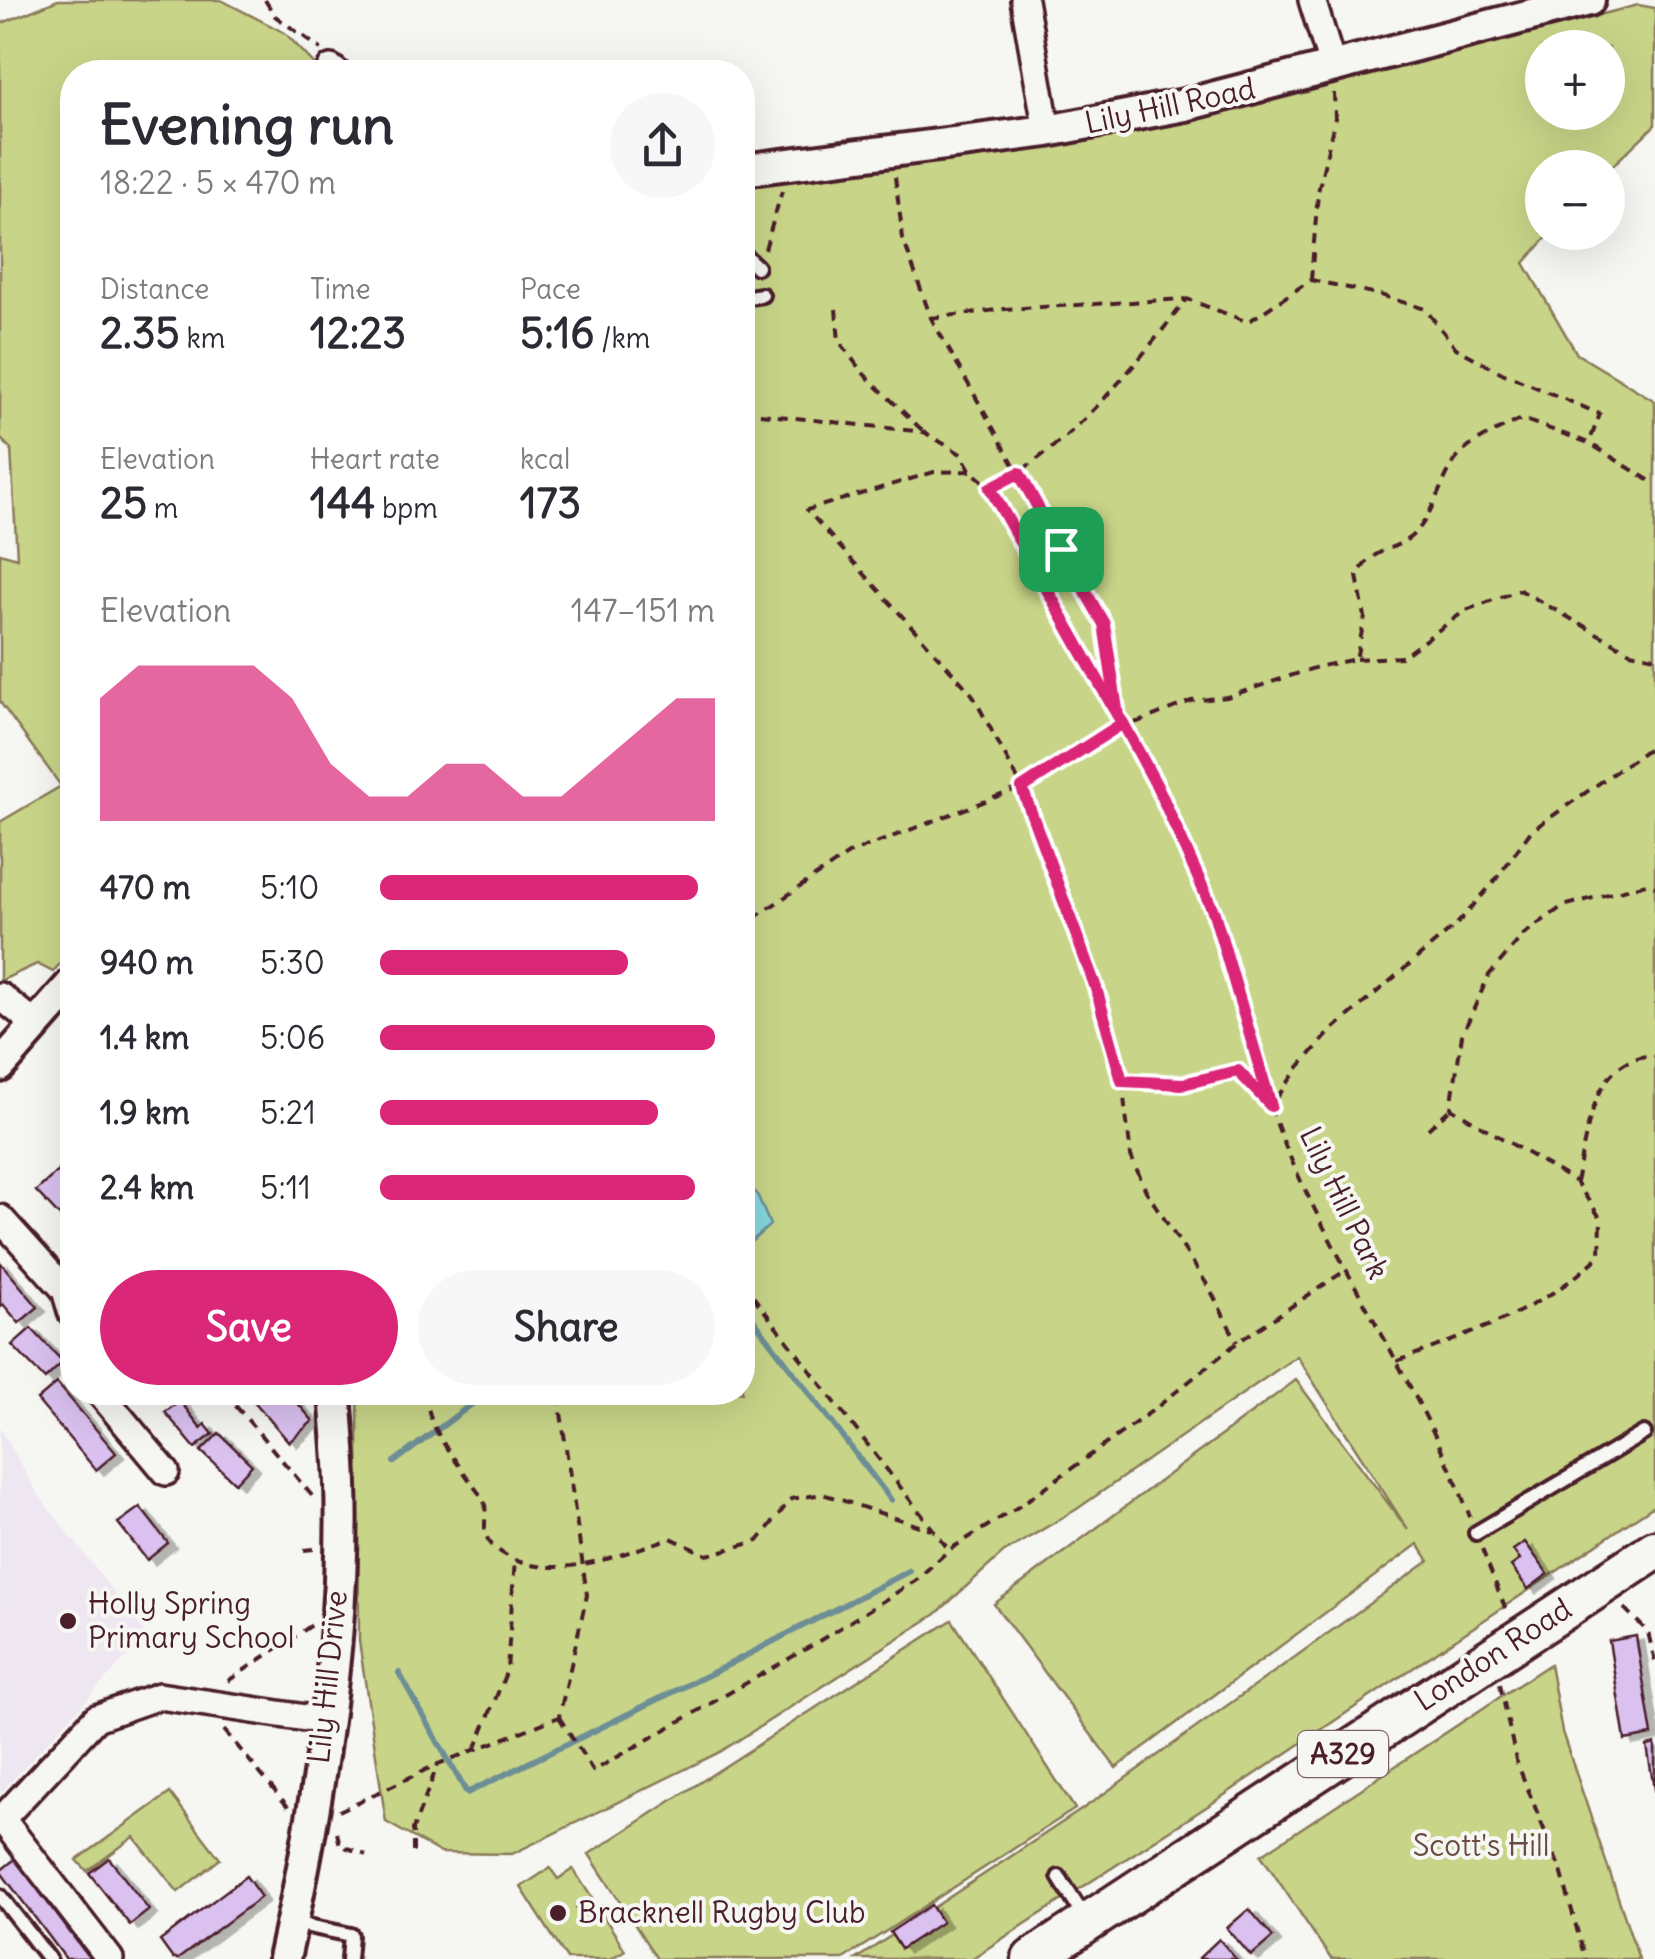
<!DOCTYPE html>
<meta charset="utf-8">
<style>
body{margin:0;font-family:Delius,sans-serif;background:#f7f7f7;color:#2b2b33;height:100vh;display:flex;flex-direction:column;font-size:38px;white-space:nowrap}
*{box-sizing:border-box;margin:0}
p{font-size:32px;color:#7c7c81}
.icon{flex:none;width:55px;height:55px;fill:none;stroke:currentColor;stroke-width:2;stroke-linecap:round;stroke-linejoin:round}
.map{position:relative;flex:1;overflow:hidden}
.side{position:absolute;left:60px;top:60px;width:695px;height:1345px;display:flex;flex-direction:column;background:#fff;border-radius:40px;box-shadow:0 10px 40px #0002}
.side>*{flex:none}
.fabs{position:absolute;left:1525px;top:30px;display:grid;gap:20px}
.fabs a{display:grid;place-items:center;width:100px;height:100px;border-radius:50%;background:#fff;box-shadow:0 10px 40px #0002;font-size:50px}
.pin{position:absolute;display:grid;place-items:center;width:85px;height:85px;color:#fff;margin:-42px;border-radius:20px;box-shadow:0 5px 15px #0006}
.round{display:grid;place-items:center;flex:none;width:105px;height:105px;border-radius:52px;background:#f7f7f7}
.summary{display:flex;align-items:center;justify-content:space-between;height:170px;padding:0 40px}
h1{font-size:55px;font-weight:800;line-height:75px}
.metrics{display:grid;grid-template-columns:repeat(3,1fr);gap:15px;height:170px;padding:10px 40px}
.metrics div{display:grid;align-content:center}
.metrics b{font-size:42px;font-weight:800}
.metrics small{font-size:28px;font-weight:400}
.metrics p{font-size:28px}
.chart{height:280px;padding:20px 40px}
.chart p{display:flex;justify-content:space-between}
.chart svg{width:100%;height:180px;margin-top:10px;fill:#db2777;opacity:.7}
.button{display:flex;gap:20px;margin-top:auto;padding:20px 40px}
.button a{flex:1;height:115px;border-radius:60px;background:#db2777;color:#fff;font-size:40px;font-weight:800;line-height:115px;text-align:center}
.button a+a{background:#f7f7f7;color:#2b2b33}
ul{padding:0 40px;list-style:none;font-size:32px}
li{display:grid;grid-template-columns:160px 120px 1fr;align-items:center;height:75px}
li i{height:25px;border-radius:12px;background:#db2777}
.map>svg:first-child{display:block}
.built{fill:#eee6f1}
.green{fill:#c8d588;stroke:#897a5a;stroke-width:2.5;fill-rule:evenodd}
.water{fill:#86d8de;stroke:#6e8e96;stroke-width:2.5}
.lines{fill:none;stroke-linecap:round;stroke-linejoin:round}
.stream{stroke:#6e8e96;stroke-width:6}
.building{fill:#dac1f0;stroke:#4a1f2b;stroke-width:2.5;filter:url(#shadow)}
.service-casing{stroke:#4a1f2b;stroke-width:20}
.minor-casing{stroke:#4a1f2b;stroke-width:32}
.tertiary-casing{stroke:#4a1f2b;stroke-width:38}
.primary-casing{stroke:#4a1f2b;stroke-width:45}
.path{stroke:#4a1f2b;stroke-width:4;stroke-dasharray:10 8;stroke-linecap:butt}
.service{stroke:#f6f6f2;stroke-width:12}
.minor{stroke:#f6f6f2;stroke-width:25}
.tertiary{stroke:#f6f6f2;stroke-width:30}
.primary{stroke:#f6f6f2;stroke-width:38}
.route-casing{stroke:#fff;stroke-width:20}
.route{stroke:#db2777;stroke-width:12}
.poi-dot{fill:#4a1f2b;stroke:#f6f6f2;stroke-width:4}
.labels{text-anchor:middle;stroke-width:8;stroke-linejoin:round;paint-order:stroke}
.shield{fill:#f6f6f2;stroke:#7e6067;stroke-width:2.5}
.shield-label{font-size:28px;font-weight:bold;fill:#4a1f2b}
.street-label{font-size:30px;fill:#4a1f2b;stroke:#f6f6f2}
.poi-label{font-size:30px;fill:#4a1f2b;stroke:#f6f6f2;text-anchor:start}
.park-label{font-size:30px;fill:#6a4c42;stroke:#f6f6f2}
</style>
<div class="map">
<svg width="1655" height="1959" viewBox="0 0 1655 1959">
<defs>
<filter id="shadow"><feDropShadow dx="8" dy="4.5" stdDeviation="0" flood-color="#0004"/></filter>
</defs>
<rect width="100%" height="100%" fill="#f6f6f2"/>
<filter id="ink" filterUnits="userSpaceOnUse"><feTurbulence type="fractalNoise" baseFrequency=".01" numOctaves="2"/><feDisplacementMap in="SourceGraphic" scale="20" xChannelSelector="R" yChannelSelector="G"/><feConvolveMatrix kernelMatrix="1 2 1 2 8 2 1 2 1" color-interpolation-filters="sRGB"/></filter>
<g filter="url(#ink)">
<path class="built" d="M0,1428L39,1496L147,1635L0,1793Z"/>
<g class="green">
<path d="M58,0H221L285,33L322,72H72V949L53,972L37,964L0,981V822L61,786L0,702V553L17,558L11,449L0,438V24Z"/>
<path d="M1638,5L1655,8V125L1608,170V168H1542V232L1551,233L1524,263L1577,354L1655,401V1505L1214,1802L971,1959H856L1084,1808L1429,1561L1418,1544L1116,1768L994,1604L1296,1380L1408,1530L1297,1356L1077,1509L1003,1553L936,1614L720,1752L512,1854L441,1853L386,1822L359,1641L358,1393L742,1392L743,187L1048,147L1166,125ZM1542,48H1608V112H1542Z"/>
<path d="M952,1620L1075,1809L843,1959H657L589,1854Z"/>
<path d="M1550,1664L1562,1732L1639,1959H1331L1261,1855Z"/>
<path d="M170,1793L220,1859L178,1892L134,1837L87,1871L77,1860Z"/>
<path d="M550,1868L558,1879L573,1869L592,1898L576,1908L581,1917L598,1907L625,1950L610,1959H567L521,1887Z"/>
</g>
<path class="water" d="M742,1177L757,1194L770,1225L752,1241L743,1245Z"/>
<g class="lines">
<g class="stream">
<path d="M742,1305L891,1500"/>
<path d="M394,1462L488,1392"/>
<path d="M399,1673L467,1793L722,1668L909,1571"/>
</g>
</g>
<g class="building">
<path d="M59,1170L72,1183L68,1187L72,1192V1220L68,1225L36,1191Z"/>
<path d="M0,1262L38,1307L19,1323L3,1304L0,1307Z"/>
<path d="M31,1328L63,1362L45,1379L12,1345Z"/>
<path d="M57,1383L116,1453L96,1470L37,1400Z"/>
<path d="M246,1392H288L313,1421L289,1442Z"/>
<path d="M180,1401L201,1428L205,1424L213,1434L195,1448L165,1412Z"/>
<path d="M219,1433L252,1465L235,1483L201,1451Z"/>
<path d="M140,1507L168,1543L147,1560L118,1523Z"/>
<path d="M1525,1542L1548,1574L1528,1589L1511,1566L1520,1560L1513,1550Z"/>
<path d="M1636,1636L1652,1735L1625,1740L1609,1641Z"/>
<path d="M1655,1744V1795L1647,1746Z"/>
<path d="M109,1858L149,1910L130,1925L89,1873Z"/>
<path d="M15,1859L90,1959H66L0,1871Z"/>
<path d="M246,1876L261,1897L178,1959H173L160,1941Z"/>
<path d="M931,1905L942,1922L901,1949L890,1932Z"/>
<path d="M1249,1909L1273,1937L1251,1956L1227,1928Z"/>
<path d="M1219,1939L1236,1959H1200L1199,1958Z"/>
</g>
<g class="lines">
<defs>
<g id="service">
<path d="M742,253L757,267"/>
<path d="M742,298L762,295"/>
<path d="M1476,1533L1644,1433"/>
<path d="M1059,1877L1086,1920"/>
<path d="M0,1896L49,1959"/>
<path d="M294,1923L351,1935L349,1959"/>
</g>
<g id="minor">
<path d="M1024,0L1047,131"/>
<path d="M1312,0L1333,68"/>
<path d="M331,68L336,72"/>
<path d="M0,996L36,1025"/>
<path d="M0,1218L65,1290L72,1314"/>
<path d="M99,1392L166,1472"/>
<path d="M2,1819L110,1959"/>
<path d="M0,1821L96,1718L159,1696L326,1721"/>
</g>
<g id="tertiary">
<path d="M742,170L1047,131L1185,105L1589,0"/>
<path d="M0,1066L72,984"/>
<path d="M284,1959C317,1810 346,1636 341,1484C340,1453 337,1423 335,1392"/>
</g>
<path id="primary" d="M1032,1959L1655,1550"/>
</defs>
<use href="#service" class="service-casing"/>
<use href="#minor" class="minor-casing"/>
<use href="#tertiary" class="tertiary-casing"/>
<use href="#primary" class="primary-casing"/>
<g class="path">
<path d="M265,0L275,16L321,49"/>
<path d="M895,177L903,239L931,318L1104,624L1117,711"/>
<path d="M765,249L782,191"/>
<path d="M1311,280L1318,192L1335,118L1334,93"/>
<path d="M836,309L839,341L862,372L924,432"/>
<path d="M931,318L1005,309L1185,299"/>
<path d="M742,412L924,432L961,454L971,471L991,488C1068,626 1155,763 1213,911C1244,991 1255,1079 1290,1157C1344,1280 1423,1391 1470,1517"/>
<path d="M971,471L934,472L807,510L972,694L1022,787L1095,988L1122,1081L1183,1084L1237,1071L1271,1106L1299,1067L1332,1030L1456,925L1494,882L1531,831L1655,744"/>
<path d="M991,488C1074,445 1130,371 1187,299L1248,322L1311,280L1377,294L1425,309L1456,348L1502,373L1600,414L1589,443"/>
<path d="M1356,659L1402,657L1466,610L1520,590L1630,652L1655,657"/>
<path d="M742,932L754,918L850,853L1022,787L1123,723L1138,722L1191,701L1227,697L1317,667L1356,659L1365,617L1357,576C1375,543 1396,554 1418,530C1432,513 1440,486 1451,467C1465,442 1497,431 1522,419L1589,443L1655,484"/>
<path d="M1122,1081L1131,1156L1146,1191L1210,1289L1237,1342"/>
<path d="M1428,1129L1450,1109"/>
<path d="M1576,1182C1587,1136 1592,1054 1655,1056"/>
<path d="M742,1282L949,1550"/>
<path d="M1397,1361C1469,1334 1545,1310 1600,1255L1601,1219L1576,1182L1451,1108L1462,1035L1489,975L1524,934L1563,906L1646,884L1655,887"/>
<path d="M224,1392L314,1498"/>
<path d="M426,1392C427,1430 455,1458 475,1488C478,1492 482,1496 484,1501C489,1515 479,1532 492,1545C540,1590 618,1555 671,1538L707,1555L758,1541L791,1499L823,1494L931,1530"/>
<path d="M1482,1549L1506,1610"/>
<path d="M304,1550L315,1549"/>
<path d="M1624,1608L1648,1632L1655,1662"/>
<path d="M228,1681L312,1625"/>
<path d="M1500,1684L1516,1760L1562,1874L1585,1959"/>
<path d="M559,1717L593,1771L811,1646L915,1581L949,1550L1015,1509L1156,1408L1238,1342L1346,1270"/>
<path d="M224,1730L289,1808"/>
<path d="M475,1750L507,1670L515,1559"/>
<path d="M339,1811L438,1764"/>
<path d="M337,1833L340,1845L366,1855"/>
<path d="M413,1852V1829L438,1764L559,1717L587,1595L558,1392"/>
</g>
<use href="#service" class="service"/>
<use href="#minor" class="minor"/>
<use href="#tertiary" class="tertiary"/>
<use href="#primary" class="primary"/>
</g>
</g>
<g class="lines" filter="url(#ink)">
<defs>
<path id="route" d="M1061,549L1104,624L1118,716L1123,723L1022,788L1096,988L1122,1081L1183,1084L1238,1071L1271,1106L1214,913L1159,790L1123,723L1118,716L990,488L1019,473L1061,549"/>
</defs>
<use href="#route" class="route-casing"/>
<use href="#route" class="route"/>
</g>
<g class="poi-dot">
<circle cx="68" cy="1621" r="10"/>
<circle cx="558" cy="1913" r="10"/>
</g>
<g class="labels">
<rect class="shield" x="1298" y="1731" width="90" height="46" rx="8"/>
<g class="shield-label">
<text x="1343" y="1764">A329</text>
</g>
<g class="street-label">
<text transform="translate(1170 106) rotate(-12)" y="10">Lily Hill Road</text>
<text transform="translate(1344 1203) rotate(64)" y="10">Lily Hill Park</text>
<text transform="translate(1493 1655) rotate(-33)" y="10">London Road</text>
<text transform="translate(328 1677) rotate(-84)" y="10">Lily Hill Drive</text>
</g>
<g class="poi-label">
<text x="88" y="1614">Holly Spring<tspan x="88" dy="34">Primary School</tspan></text>
<text x="578" y="1923">Bracknell Rugby Club</text>
</g>
<g class="park-label">
<text x="1481" y="1856">Scott's Hill</text>
</g>
</g>
</svg>
<div class="fabs">
<a>+</a>
<a>−</a>
</div>
<div class="pin" style="left:1061px;top:549px;background:#1e9e55"><svg class="icon" aria-label="arrive" viewBox="0 0 24 24"><path d="M6 21V4h12l-3 4 3 4H6"/></svg></div>
<section class="side">
<div class="summary"><div><h1>Evening run</h1><p>18:22 · 5 × 470 m</p></div><a class="round"><svg class="icon" aria-label="share" viewBox="0 0 24 24"><path d="M12 15V3M7 8l5-5 5 5M5 13v7h14v-7"/></svg></a></div>
<div class="metrics">
<div><p>Distance</p><b>2.35<small> km</small></b></div>
<div><p>Time</p><b>12:23</b></div>
<div><p>Pace</p><b>5:16<small> /km</small></b></div>
</div>
<div class="metrics">
<div><p>Elevation</p><b>25<small> m</small></b></div>
<div><p>Heart rate</p><b>144<small> bpm</small></b></div>
<div><p>kcal</p><b>173</b></div>
</div>
<div class="chart"><p><span>Elevation</span>147–151 m</p>
<svg viewBox="0 0 160 44" preserveAspectRatio="none"><path d="M0 44V14L10 6L20 6L30 6L40 6L50 14L60 30L70 38L80 38L90 30L100 30L110 38L120 38L130 30L140 22L150 14L160 14V44z"/></svg>
</div>
<ul>
<li><b>470 m</b>5:10<i style="width:95%"></i></li>
<li><b>940 m</b>5:30<i style="width:74%"></i></li>
<li><b>1.4 km</b>5:06<i style="width:100%"></i></li>
<li><b>1.9 km</b>5:21<i style="width:83%"></i></li>
<li><b>2.4 km</b>5:11<i style="width:94%"></i></li>
</ul>
<div class="button"><a>Save</a><a>Share</a></div>
</section>
</div>
